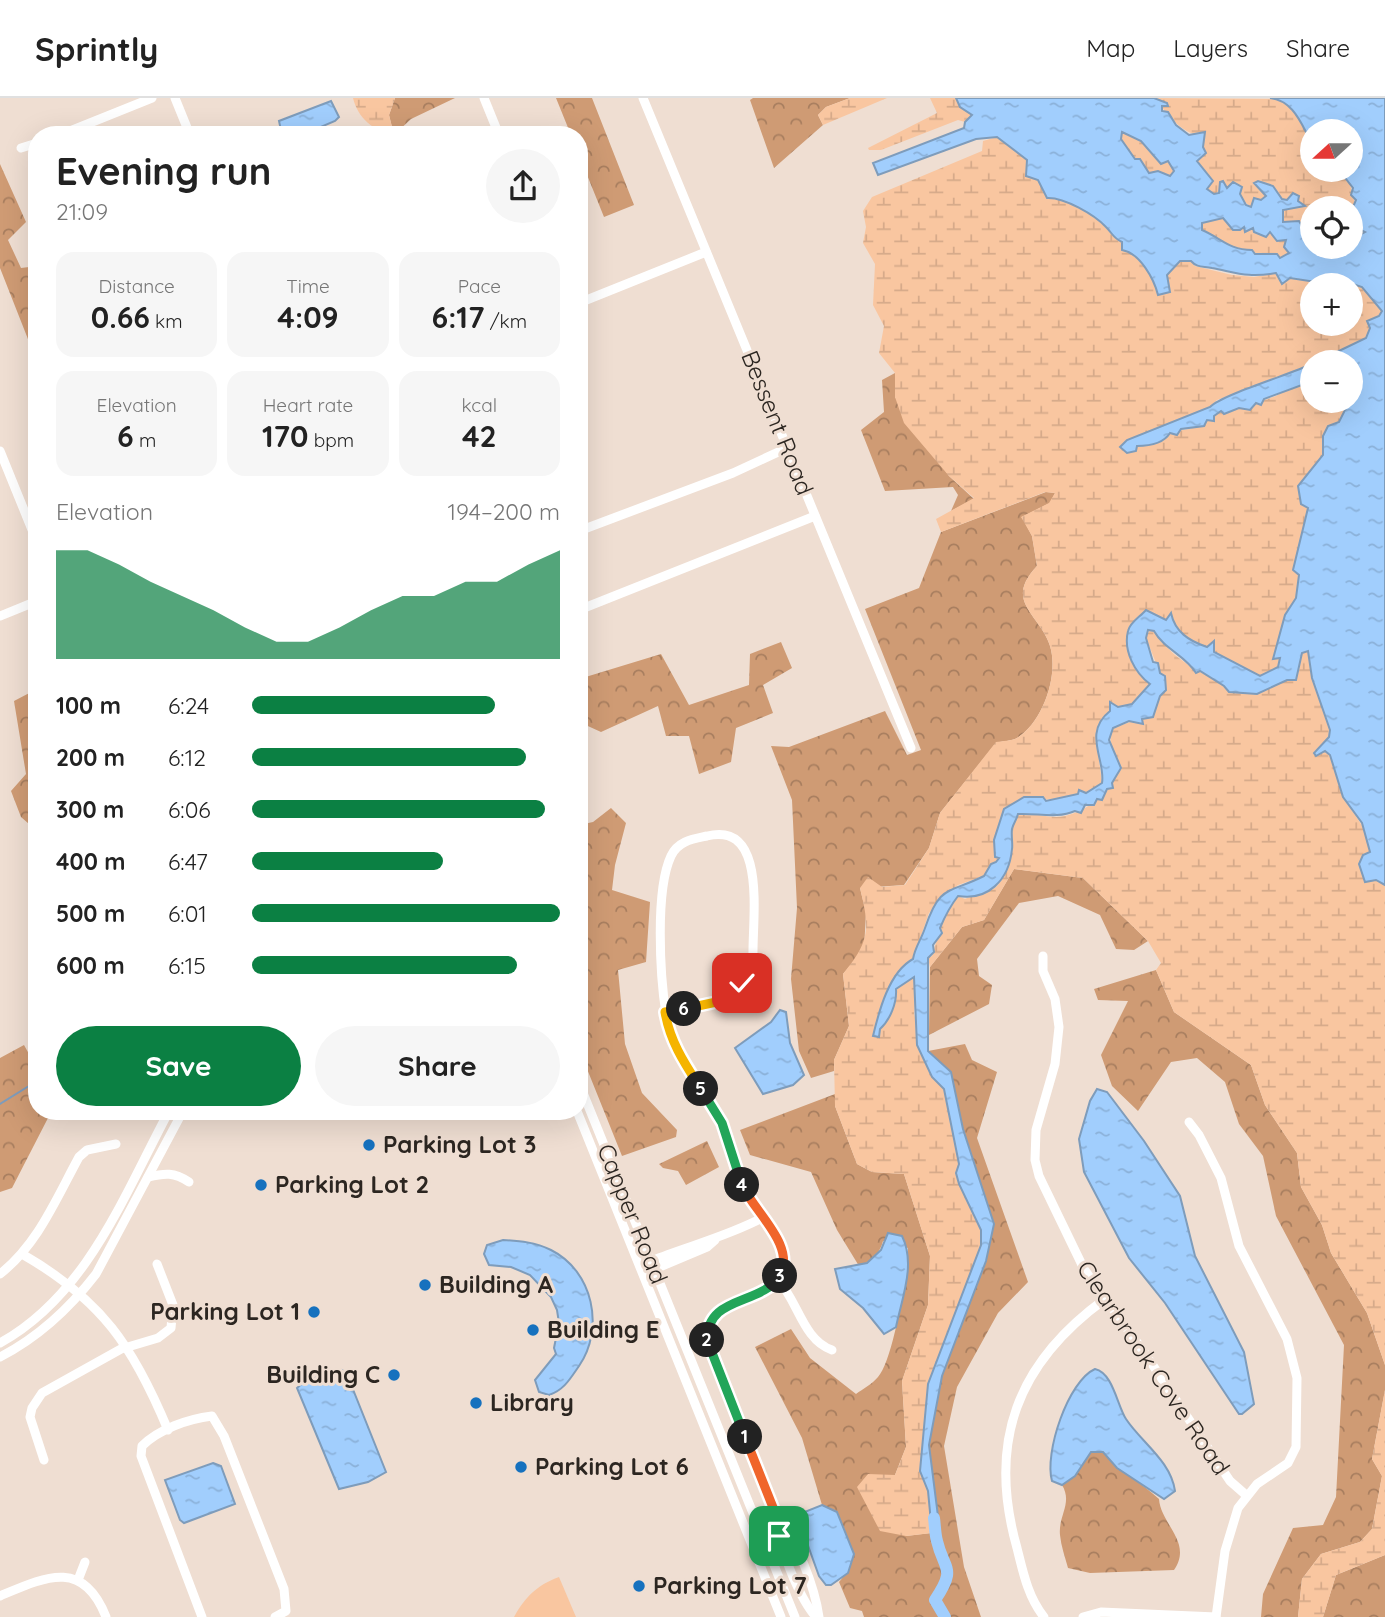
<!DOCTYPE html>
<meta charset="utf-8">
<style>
body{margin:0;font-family:Quicksand,sans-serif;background:#f6f6f6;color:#222;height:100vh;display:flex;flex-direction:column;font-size:26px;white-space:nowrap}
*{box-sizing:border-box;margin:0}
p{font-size:23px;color:#767676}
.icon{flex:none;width:38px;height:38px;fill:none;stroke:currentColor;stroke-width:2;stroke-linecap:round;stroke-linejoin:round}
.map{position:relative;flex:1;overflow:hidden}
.panel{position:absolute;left:28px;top:28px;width:560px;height:994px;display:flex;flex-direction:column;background:#fff;border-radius:28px;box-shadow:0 7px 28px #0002}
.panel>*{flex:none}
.needle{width:46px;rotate:249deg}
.controls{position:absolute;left:1300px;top:21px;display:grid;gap:14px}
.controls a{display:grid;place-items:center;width:63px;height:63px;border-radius:50%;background:#fff;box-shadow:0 7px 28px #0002;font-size:35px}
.pin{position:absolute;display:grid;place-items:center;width:60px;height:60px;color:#fff;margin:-30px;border-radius:14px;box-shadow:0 4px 10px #0006}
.km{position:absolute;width:35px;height:35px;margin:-18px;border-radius:50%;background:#222;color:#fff;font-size:19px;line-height:35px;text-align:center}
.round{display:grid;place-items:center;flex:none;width:74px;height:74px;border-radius:37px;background:#f6f6f6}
.headline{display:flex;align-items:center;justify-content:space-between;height:119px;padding:0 28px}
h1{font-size:38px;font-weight:800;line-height:52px}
.stats{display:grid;grid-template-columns:repeat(3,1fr);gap:10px;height:119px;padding:7px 28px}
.stats div{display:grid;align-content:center;border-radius:18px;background:#f6f6f6;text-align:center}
.stats b{font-size:30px;font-weight:800}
.stats small{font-size:19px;font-weight:400}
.stats p{font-size:19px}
.chart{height:196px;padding:14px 28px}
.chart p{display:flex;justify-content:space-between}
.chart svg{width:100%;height:126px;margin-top:7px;fill:#0b8043;opacity:.7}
.button{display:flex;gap:14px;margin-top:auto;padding:14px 28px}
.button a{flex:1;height:80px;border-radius:42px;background:#0b8043;color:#fff;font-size:28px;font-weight:800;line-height:80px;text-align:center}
.button a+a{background:#f6f6f6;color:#222}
ul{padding:0 28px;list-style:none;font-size:23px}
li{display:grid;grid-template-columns:112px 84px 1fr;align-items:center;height:52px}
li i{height:18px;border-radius:9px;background:#0b8043}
header{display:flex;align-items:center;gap:42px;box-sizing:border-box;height:98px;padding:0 35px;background:#fff;border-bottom:2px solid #e0e0e0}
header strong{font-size:33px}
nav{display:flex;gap:38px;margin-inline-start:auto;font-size:24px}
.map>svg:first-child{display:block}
.green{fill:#f9c6a0}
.forest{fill:url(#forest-crowns)}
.wetland{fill:url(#wetland-marsh);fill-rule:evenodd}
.water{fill:url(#water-ripples);stroke:#7e9cbb;stroke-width:2;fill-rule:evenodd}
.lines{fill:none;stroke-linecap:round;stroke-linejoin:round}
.stream{stroke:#7e9cbb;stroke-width:2}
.river{stroke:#a1cefd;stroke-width:12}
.minor{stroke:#fff;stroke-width:9}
.split-1-casing{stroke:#fff;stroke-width:14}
.split-2-casing{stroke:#fff;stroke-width:14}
.split-3-casing{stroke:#fff;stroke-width:14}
.split-4-casing{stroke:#fff;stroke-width:14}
.split-5-casing{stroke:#fff;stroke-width:14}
.split-6-casing{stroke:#fff;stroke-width:14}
.split-7-casing{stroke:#fff;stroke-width:14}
.split-1{stroke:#f0652b;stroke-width:9}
.split-2{stroke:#22a559;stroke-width:9}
.split-3{stroke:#22a559;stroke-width:9}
.split-4{stroke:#f0652b;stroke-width:9}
.split-5{stroke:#22a559;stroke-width:9}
.split-6{stroke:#f5b400;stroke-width:9}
.split-7{stroke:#f5b400;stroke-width:9}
.poi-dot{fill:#1671be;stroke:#efded2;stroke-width:2.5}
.labels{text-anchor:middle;stroke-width:6;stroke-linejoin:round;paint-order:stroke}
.street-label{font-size:24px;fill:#2c2621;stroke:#efded2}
.poi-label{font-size:24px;font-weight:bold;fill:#2c2621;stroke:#efded2;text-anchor:start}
</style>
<header>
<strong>Sprintly</strong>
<nav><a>Map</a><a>Layers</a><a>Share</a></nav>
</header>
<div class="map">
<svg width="1385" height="1519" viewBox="0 0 1385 1519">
<defs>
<pattern id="forest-crowns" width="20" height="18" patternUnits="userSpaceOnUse" patternTransform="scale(1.75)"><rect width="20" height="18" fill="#cf9b74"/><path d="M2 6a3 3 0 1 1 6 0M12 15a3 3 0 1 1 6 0" fill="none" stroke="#a87e5f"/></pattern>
<pattern id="wetland-marsh" width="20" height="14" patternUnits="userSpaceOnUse" patternTransform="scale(1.75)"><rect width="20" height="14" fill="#f9c6a0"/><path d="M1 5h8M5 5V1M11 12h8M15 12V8" fill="none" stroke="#d6aa8a"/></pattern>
<pattern id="water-ripples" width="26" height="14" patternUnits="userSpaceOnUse" patternTransform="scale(1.75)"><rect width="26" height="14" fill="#a1cefd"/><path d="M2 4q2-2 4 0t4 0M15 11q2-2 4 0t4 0" fill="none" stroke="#8bb1d9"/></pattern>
</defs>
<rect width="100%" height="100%" fill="#efded2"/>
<path class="green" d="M559,1479L576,1519H514C525,1499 537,1487 559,1479Z"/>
<g class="forest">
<path d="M395,0H455L411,21L394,37L389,17Z"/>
<path d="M556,0H592L634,107L604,119L579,57V37H571Z"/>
<path d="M753,0H850L826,9L818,17L823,27L774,70L750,2Z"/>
<path d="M0,66L26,124L8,142L21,170L37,168V264L0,170Z"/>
<path d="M895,275V299L949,378L974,401L951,413L958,397L953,389L885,393L861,332L884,314L882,282Z"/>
<path d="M1046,394L1055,395L1050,405L1022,419L1032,438L1037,468C1003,504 1040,516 1050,548C1059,577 1043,624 1017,640C1012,643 1002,643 996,645L940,715L929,750L904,787L860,790L866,815L864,851L843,876L849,928L834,962V973L811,980L799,953L791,881L797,810L792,702L771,648L789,649L885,613L907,657L921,652L865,511L919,490L941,434Z"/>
<path d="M781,544L792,570L763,587L773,615L736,630L731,664L699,676L689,638H666L658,608L601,634L579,624V581L661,556L689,607L749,587L750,556Z"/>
<path d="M37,591V733L21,719L11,693L26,676L14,603Z"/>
<path d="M611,710L626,725L615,767L612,792L650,804L646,864L618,872L625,946L642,995L677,1032L676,1039L622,1058L579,951V727L593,724Z"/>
<path d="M1014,771L1083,780L1148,843L1134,852L1116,851L1100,817L1058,798L1019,805L977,861L979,878L992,887L989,906L929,937L930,869L962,829L984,822Z"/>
<path d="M1156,872L1174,914L1251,967L1265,1007L1297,1055L1301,1089L1322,1127L1331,1155L1367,1215L1385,1267V1292L1372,1361L1382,1378L1372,1431L1360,1444L1321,1456L1302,1481L1298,1519H1261L1263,1496L1293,1430L1323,1427L1336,1399L1344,1247L1276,1118L1263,1058L1239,1026L1225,984L1197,960L1171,964L1138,1013L1112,988L1101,957L1128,903L1098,902L1094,891Z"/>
<path d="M965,946L972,962L997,974L977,1040L1028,1184L998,1215L957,1289L944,1348L964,1469L981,1519H864L862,1513L850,1510L839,1484C861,1461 848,1440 837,1414L822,1407L802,1340L755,1249L791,1231L810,1260L856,1296C863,1291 872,1286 878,1279C893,1263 908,1174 908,1150L883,1143C880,1156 870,1164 859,1168L837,1132L811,1074L750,1057L740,1032L835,996V1008L857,1066L872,1074L904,1076L930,1158L928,1207L902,1283L906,1349L895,1377L906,1438L939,1434L929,1347L942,1278L986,1163L994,1126L963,1031L951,974L928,953Z"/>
<path d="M24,947L34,965L37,963V1013H59L48,1020L12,1090L0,1094V960Z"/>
<path d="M707,1043L719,1069L686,1087L678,1073L663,1070L659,1066Z"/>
<path d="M1091,1354H1103C1119,1373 1141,1384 1159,1401C1161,1427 1193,1444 1174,1472L1090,1475L1068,1470C1065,1459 1061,1448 1060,1437C1058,1418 1073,1405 1062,1387L1075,1378Z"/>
<path d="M1385,1457V1519H1323L1336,1477Z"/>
</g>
<g class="wetland">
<path d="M353,0H395L389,17L394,37C373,33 358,20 353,0Z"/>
<path d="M850,0H887L823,27L818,17L826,9Z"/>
<path d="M930,0H956L960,9L972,17L965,24L958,22L881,52H869L868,50L937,15Z"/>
<path d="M1154,0L1280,1L1297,16L1306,34L1312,35V72H1339L1343,81L1349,82L1358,118L1355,126L1364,136L1351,135V110H1312V129L1308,131L1283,124V112L1301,108L1290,97L1287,102L1281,101L1267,86L1255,85L1266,98L1251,109L1225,87L1214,97L1206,91L1212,83L1197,63L1204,39C1178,34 1169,17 1154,0Z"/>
<path d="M1122,34L1141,43L1161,66L1168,63L1175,73L1170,78L1158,73L1149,75L1135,62L1121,41Z"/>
<path d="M997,39L1027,62L1026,78L1038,82L1047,99C1064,99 1095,117 1106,130C1113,136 1114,141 1123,144L1122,152C1140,156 1153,180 1158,197L1167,177L1180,163H1191L1195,168L1232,177L1254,179L1276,175L1329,186L1337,181L1362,189L1382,213L1366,240L1293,275L1217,302L1210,309L1127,342L1137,348H1148L1170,334L1190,331L1221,313L1224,316L1276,298L1288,290L1293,291L1310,277L1312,279V303H1345C1347,319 1334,328 1323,338V356L1302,386L1308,410L1293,472L1299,477L1296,500L1285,517L1274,561L1280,560L1278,569L1260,578C1236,568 1215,556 1193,543C1175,534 1165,515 1141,519C1135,520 1133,525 1132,531C1124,553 1132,573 1151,586L1132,606L1118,609L1110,604V613L1096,638L1102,685C1072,710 1036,694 1004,711L996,744L999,760L996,765L984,778L958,787L929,815L913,861C891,872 879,914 873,938C890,921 888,887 914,878L916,897L914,916L932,979L944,990L959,1066L956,1075L959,1086L981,1132V1147L928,1286L920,1373L928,1393L932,1435L906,1438L880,1433L857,1389L868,1376L895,1377L906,1349L902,1283L928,1207L930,1158L904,1076L872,1074L857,1066L835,1008L834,962L849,928L843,876C870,843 870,831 860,790L868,779L882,789L905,787L929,750L940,715L996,644C1002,643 1012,643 1017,640C1043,624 1059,577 1050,548C1040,516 1003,504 1037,468L1032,438L1021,419L1049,405L1055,395L1045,394L941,434L936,421L974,400L949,378L904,325L895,299V275L879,255L884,228L873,207L875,166L863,145L866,129L863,113L872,99L982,53L983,43ZM1312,187H1351V226H1312Z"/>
<path d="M1223,120L1253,130L1254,134H1270L1287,142L1289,155L1280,160L1277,156C1261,156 1241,154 1226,148C1217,144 1212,136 1202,132V125Z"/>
<path d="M1150,531C1161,537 1166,550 1175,557C1210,585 1262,606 1299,573L1302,555L1308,553L1312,580L1330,632L1329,639L1314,654L1325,653L1330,656L1343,699L1367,735L1370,754L1365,784L1376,782L1385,787V1267L1367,1215L1331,1155L1322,1127L1301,1089L1297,1055L1265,1007L1251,967L1174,914L1156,872L1161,865L1148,843L1083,780L1014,771L984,822L962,829L930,869L928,860L932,858L944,818L958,798L965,801C974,797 989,795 996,789C1012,773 1008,751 1012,731C1013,726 1017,722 1018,716C1031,714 1043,719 1056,719C1080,719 1120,692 1117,667C1116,652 1106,645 1113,630L1153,616L1160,598V575L1146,540Z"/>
<path d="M1385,1292V1457L1336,1477L1323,1519H1298L1302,1481L1321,1456L1360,1444L1372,1431L1382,1378L1372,1361Z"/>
</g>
<g class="water">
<path d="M956,0H1154L1167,5L1168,8H1162V13L1168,14L1176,27L1189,37L1205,34L1203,49L1206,55L1197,63L1213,83L1207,91L1214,96L1219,95L1220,84L1223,83L1227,90L1233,84L1242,89L1240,96L1246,107L1251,109L1254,100L1261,102L1266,98L1254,85L1258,83L1273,88L1282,101L1287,102L1293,95L1299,98L1298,103L1305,108L1283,112V124L1299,123L1303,130L1312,129V137V133L1306,135L1311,138L1312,149H1345L1343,153L1346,149H1351V135L1358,138L1365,134L1357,130L1358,118L1353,109L1356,102L1351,97L1353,90L1339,72H1351V33L1306,34C1298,18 1289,2 1270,0H1385V787L1376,782L1365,784L1359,766L1363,757L1370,754L1362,725L1343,699L1330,657L1325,653L1316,658L1314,655L1329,639L1330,632L1312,580L1308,553L1302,555L1296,582H1287L1257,596L1229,594L1224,588L1200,573L1196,575C1186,558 1164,551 1154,533L1148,532L1146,540L1153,564L1158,565L1160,575L1165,578L1166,592L1160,598L1153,619L1142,621L1143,626L1129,623L1113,630L1109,642L1121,670L1112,685L1113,690L1107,691L1102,702L1097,701L1094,707H1085L1081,715L1075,713C1057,721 1038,715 1018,716C1017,721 1013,726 1012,731C1011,737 1013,747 1012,751C1009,783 987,803 958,798C951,807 945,818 940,830L942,835L933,847L934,854L928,860V953L951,974L963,1031L994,1126L986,1163L942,1278L929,1347L940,1434L932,1435L928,1393L920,1373L928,1286L981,1147V1132L959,1086L956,1075L959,1066L944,991L932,979L917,947L914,879L896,891C897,905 890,922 880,931L879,939L873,938C879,913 889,874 913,861C915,849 921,842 925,830C940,786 948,796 984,778L991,766L996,764L999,760L995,759L994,742L1004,711L1024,699H1043L1046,703L1078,696L1079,692L1086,695L1102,685C1106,662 1082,635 1110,613V604L1118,609L1132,606L1150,586C1135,575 1123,553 1128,533C1130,524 1140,519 1146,512L1166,522L1171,515C1175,534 1189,543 1207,549L1214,543V554L1260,578L1278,569L1280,560L1273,561L1285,517L1296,500L1299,477L1293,472L1308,410L1301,406L1298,388L1323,357V338L1328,328L1339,324L1346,310L1345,303H1351V264H1316L1366,240L1370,230L1367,223L1379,218L1382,213L1362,189L1338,181L1329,186L1290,180L1282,186L1276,175C1248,180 1238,175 1212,170C1203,168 1197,170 1191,163H1180L1167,177L1170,194L1158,197C1154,181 1140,155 1122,152V144C1113,140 1113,136 1106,129C1095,117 1064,99 1047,100L1038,82L1026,78L1027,62L997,39L976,41L878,77L873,65L964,30L965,24L972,17L960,9ZM1122,34L1141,43L1161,66L1168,63L1174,73L1170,78L1158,73L1149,75L1140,61H1135L1121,41ZM1223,120L1233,132H1240L1244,129L1245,134L1253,130L1254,134L1266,139L1270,134L1277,143L1286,142L1284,149L1289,155L1280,160L1277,156H1255L1252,152C1229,152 1221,140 1202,132V125Z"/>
<path d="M331,3L339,19L335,23L302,37H282L279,23Z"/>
<path d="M1312,266V279H1305L1302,287L1264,301L1261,307L1256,305L1250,312L1239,310L1224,316L1221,313L1214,318V323L1207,322L1204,328L1181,331L1177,337L1170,335C1163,346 1150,348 1137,348L1136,353L1127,355L1120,349L1127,342L1210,309C1221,297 1291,276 1312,266Z"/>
<path d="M780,912L786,914L790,945L804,977L793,987L763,996L735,950L771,924Z"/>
<path d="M1097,991L1107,994L1144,1043L1180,1098L1195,1158L1244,1254L1254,1306L1242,1316H1239L1165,1205L1129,1160L1084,1074L1079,1041L1090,1003Z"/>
<path d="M888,1135L902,1138C916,1166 902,1200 896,1229L884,1236L863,1210L840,1191L835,1171L867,1165L881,1152Z"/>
<path d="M503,1142C520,1143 535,1144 551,1152C593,1173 605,1230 579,1268C570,1281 564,1292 549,1297L539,1294L535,1282L556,1256L554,1250L559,1225L557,1212L551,1199L530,1177L511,1169L489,1167L484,1156L487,1147Z"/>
<path d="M339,1271L346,1274L386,1374L368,1384L339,1391L297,1290L304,1284Z"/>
<path d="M1095,1271C1113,1275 1117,1307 1126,1321C1141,1344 1171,1363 1175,1393L1164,1401L1117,1370L1103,1354H1091L1075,1378L1062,1387L1052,1383C1044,1355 1068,1283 1095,1271Z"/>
<path d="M213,1365L221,1368L235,1406L184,1425L180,1422L165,1382Z"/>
<path d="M822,1407L837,1414L854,1456L848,1475L831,1487H826L819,1478L797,1417Z"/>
</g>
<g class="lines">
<path class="stream" d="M0,1006L37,983"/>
<path class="river" d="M934,1420C935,1427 935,1436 937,1443C944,1473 957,1469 935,1502L945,1519"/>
<g class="minor">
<path d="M175,0L190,37"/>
<path d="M484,0L499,37"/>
<path d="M643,0L911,650"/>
<path d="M60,37L152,0"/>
<path d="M21,50L37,45"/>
<path d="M579,205L706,154"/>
<path d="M0,353L37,444"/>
<path d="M579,433L733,375L787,350"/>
<path d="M579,512L815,418"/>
<path d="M0,518L37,503"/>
<path d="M1043,858V873L1055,901L1059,929L1055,966L1036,1032L1035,1062L1039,1078L1084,1171L1144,1254L1230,1383L1246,1397"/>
<path d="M665,914C706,908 742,904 753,858C752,821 768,723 707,738C693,741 678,743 671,758C655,792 660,878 666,916C671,958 703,986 721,1023C733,1048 736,1077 750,1102C762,1122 787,1141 784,1166C779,1211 710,1189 706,1240L776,1417C796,1439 815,1490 819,1519"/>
<path d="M579,985L795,1519"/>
<path d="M577,1013L781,1519"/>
<path d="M1189,1024L1199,1037L1221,1080L1239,1148L1287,1241L1297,1280L1296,1349L1288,1365L1257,1386L1238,1410L1225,1453L1216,1519"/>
<path d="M148,1079C165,1075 174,1074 189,1084"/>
<path d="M22,1156C102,1202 133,1248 168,1332"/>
<path d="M651,1163C688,1148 726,1139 762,1120"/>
<path d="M655,1171L707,1149L715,1142"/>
<path d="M0,1176C38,1146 56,1101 79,1059L87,1052L116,1046"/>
<path d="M778,1182C798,1203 803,1242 832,1252"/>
<path d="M0,1245C87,1197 124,1097 169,1013"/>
<path d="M0,1259C39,1239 69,1211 96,1176L183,1013"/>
<path d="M44,1362L30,1319L32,1310L42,1295L121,1251L158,1240L171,1230L173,1207L157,1166"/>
<path d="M776,1417C776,1443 799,1500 816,1519"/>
<path d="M78,1482L85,1464"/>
<path d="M0,1498C45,1479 83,1460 106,1519"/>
<path d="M202,1519L141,1358L142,1348C159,1331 188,1321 212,1318L224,1338L284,1491L286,1513L275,1519"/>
<path d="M1044,1519C1028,1499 1023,1474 1017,1450C987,1344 1017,1265 1105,1201"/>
<path d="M1083,1519L1101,1514L1216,1519"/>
</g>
</g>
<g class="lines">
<defs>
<path id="split-1" d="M745,1339L776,1417L779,1438"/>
<path id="split-2" d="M707,1242L745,1339"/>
<path id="split-3" d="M707,1242C707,1197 760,1208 780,1178"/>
<path id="split-4" d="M742,1087C755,1115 796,1147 780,1178"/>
<path id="split-5" d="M701,991L722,1025L742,1087"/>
<path id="split-6" d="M684,911L665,914C670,944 685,966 701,991"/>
<path id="split-7" d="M684,911L721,903L742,885"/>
</defs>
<use href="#split-1" class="split-1-casing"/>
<use href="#split-2" class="split-2-casing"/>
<use href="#split-3" class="split-3-casing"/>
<use href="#split-4" class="split-4-casing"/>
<use href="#split-5" class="split-5-casing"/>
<use href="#split-6" class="split-6-casing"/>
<use href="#split-7" class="split-7-casing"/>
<use href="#split-1" class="split-1"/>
<use href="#split-2" class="split-2"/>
<use href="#split-3" class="split-3"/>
<use href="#split-4" class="split-4"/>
<use href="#split-5" class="split-5"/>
<use href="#split-6" class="split-6"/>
<use href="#split-7" class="split-7"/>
</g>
<g class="poi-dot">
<circle cx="369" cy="1047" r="7"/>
<circle cx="261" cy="1087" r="7"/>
<circle cx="425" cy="1187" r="7"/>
<circle cx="314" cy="1214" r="7"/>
<circle cx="533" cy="1232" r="7"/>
<circle cx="394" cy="1277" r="7"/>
<circle cx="476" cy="1305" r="7"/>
<circle cx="521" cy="1369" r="7"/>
<circle cx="639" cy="1488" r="7"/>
</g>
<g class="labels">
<g class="street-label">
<text transform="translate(777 325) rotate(68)" y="8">Bessent Road</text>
<text transform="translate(632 1116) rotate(68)" y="8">Capper Road</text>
<text transform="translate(1153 1270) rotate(56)" y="8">Clearbrook Cove Road</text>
</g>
<g class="poi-label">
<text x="383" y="1055">Parking Lot 3</text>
<text x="275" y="1095">Parking Lot 2</text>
<text x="439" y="1195">Building A</text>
<text x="300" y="1222" text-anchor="end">Parking Lot 1</text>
<text x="547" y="1240">Building E</text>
<text x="380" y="1285" text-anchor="end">Building C</text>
<text x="490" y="1313">Library</text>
<text x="535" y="1377">Parking Lot 6</text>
<text x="653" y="1496">Parking Lot 7</text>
</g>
</g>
</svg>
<div class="controls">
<a><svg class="needle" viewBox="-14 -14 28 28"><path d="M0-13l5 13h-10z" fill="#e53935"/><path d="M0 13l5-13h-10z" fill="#767676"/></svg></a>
<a><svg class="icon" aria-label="locate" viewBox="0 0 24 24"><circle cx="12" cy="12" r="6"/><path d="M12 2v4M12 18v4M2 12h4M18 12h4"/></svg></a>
<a>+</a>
<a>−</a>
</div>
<div class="pin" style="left:779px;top:1438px;background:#1e9e55"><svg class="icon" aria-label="arrive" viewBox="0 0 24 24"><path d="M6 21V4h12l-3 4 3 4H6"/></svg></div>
<div class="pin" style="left:742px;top:885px;background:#d93025"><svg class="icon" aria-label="check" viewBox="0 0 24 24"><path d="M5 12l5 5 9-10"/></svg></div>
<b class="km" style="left:745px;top:1339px">1</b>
<b class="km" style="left:707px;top:1242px">2</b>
<b class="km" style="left:780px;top:1178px">3</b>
<b class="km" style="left:742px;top:1087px">4</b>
<b class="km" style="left:701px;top:991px">5</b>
<b class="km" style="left:684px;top:911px">6</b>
<section class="panel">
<div class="headline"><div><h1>Evening run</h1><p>21:09</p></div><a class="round"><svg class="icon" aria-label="share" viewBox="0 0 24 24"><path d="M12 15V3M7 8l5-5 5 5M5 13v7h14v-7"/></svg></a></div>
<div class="stats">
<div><p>Distance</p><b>0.66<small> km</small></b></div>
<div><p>Time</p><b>4:09</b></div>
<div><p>Pace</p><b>6:17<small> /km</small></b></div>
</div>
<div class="stats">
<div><p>Elevation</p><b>6<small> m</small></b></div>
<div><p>Heart rate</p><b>170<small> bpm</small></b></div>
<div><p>kcal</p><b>42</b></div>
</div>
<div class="chart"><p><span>Elevation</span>194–200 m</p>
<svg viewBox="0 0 160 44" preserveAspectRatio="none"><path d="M0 44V6L10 6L20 11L30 17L40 22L50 27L60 33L70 38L80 38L90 33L100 27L110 22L120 22L130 17L140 17L150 11L160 6V44z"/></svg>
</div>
<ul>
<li><b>100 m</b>6:24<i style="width:79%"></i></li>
<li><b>200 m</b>6:12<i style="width:89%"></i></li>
<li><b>300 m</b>6:06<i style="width:95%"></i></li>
<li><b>400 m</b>6:47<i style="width:62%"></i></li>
<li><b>500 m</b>6:01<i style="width:100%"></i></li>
<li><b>600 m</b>6:15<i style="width:86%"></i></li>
</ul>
<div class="button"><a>Save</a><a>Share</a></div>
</section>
</div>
